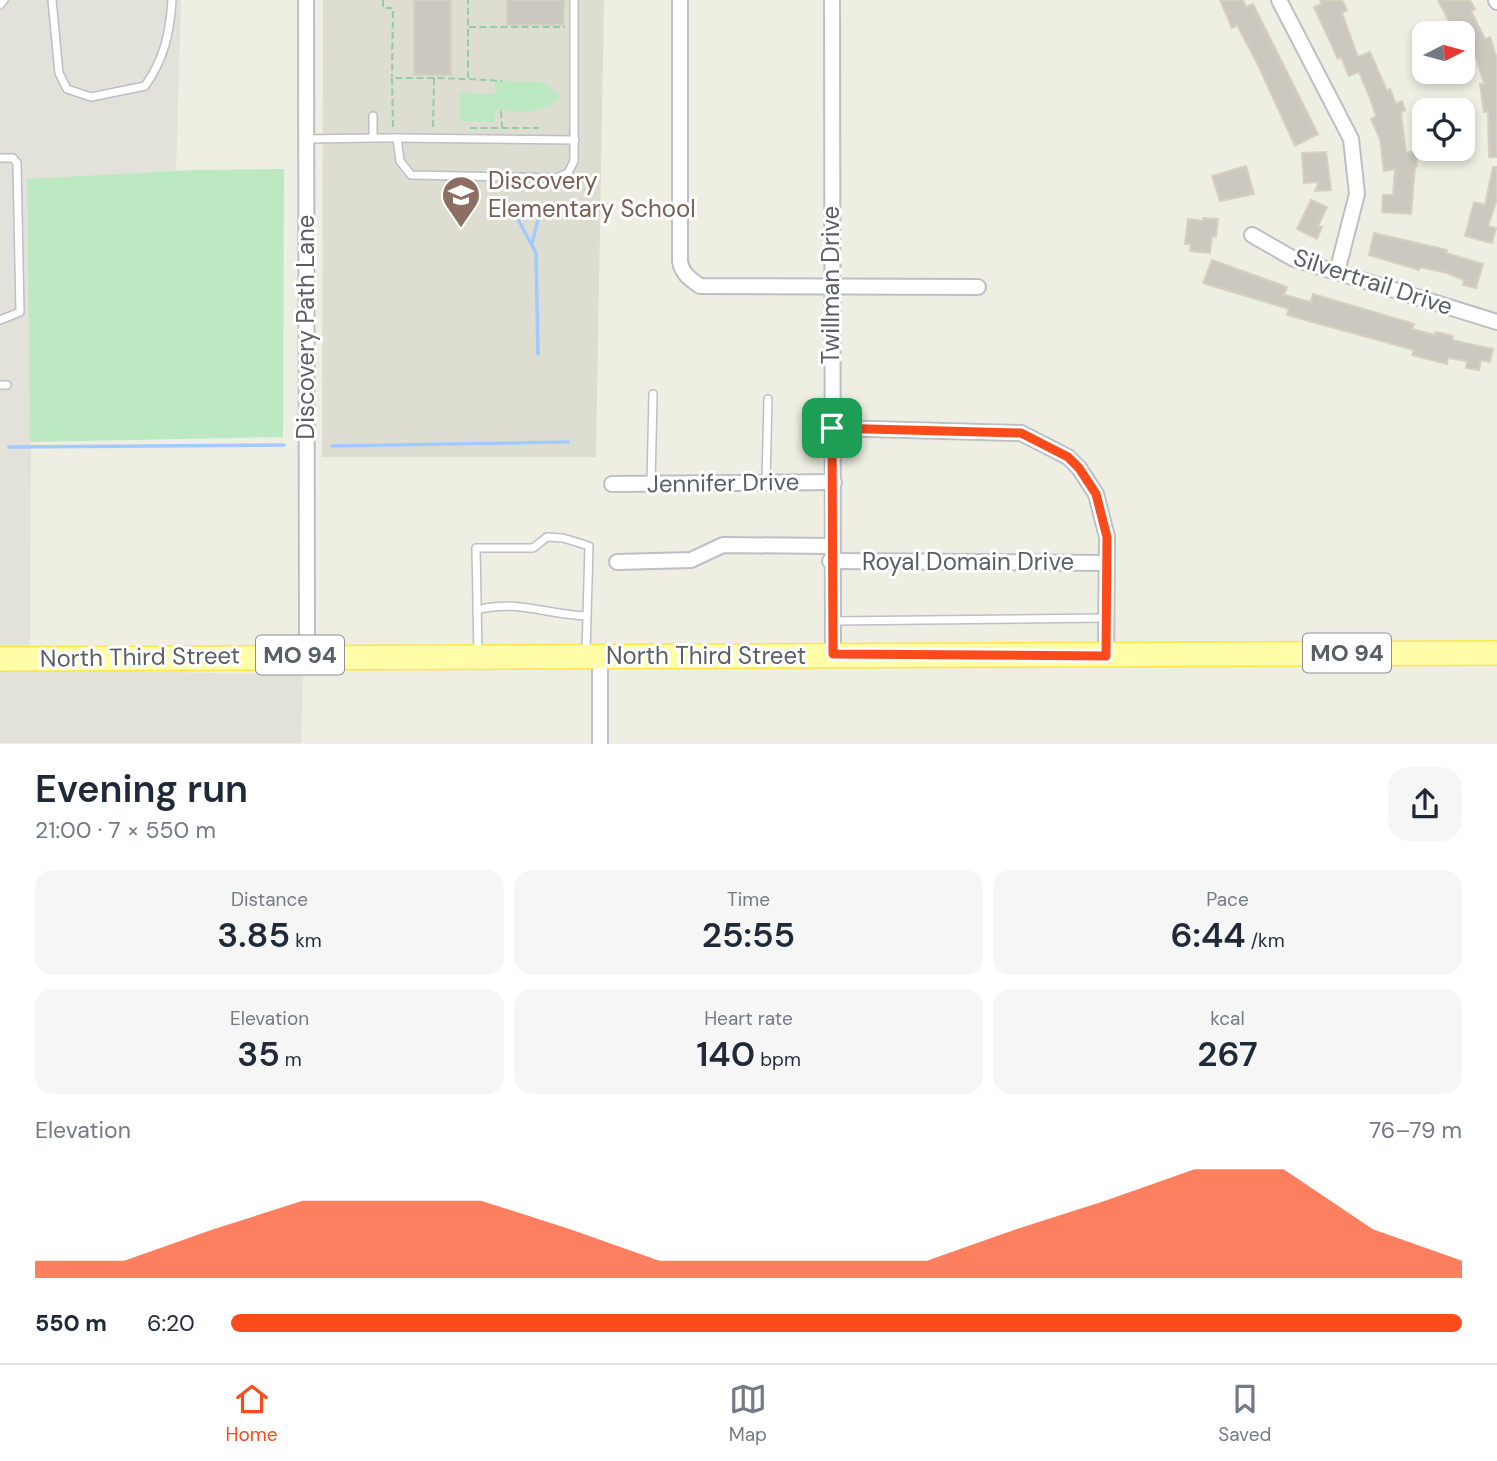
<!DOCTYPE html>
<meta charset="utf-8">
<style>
body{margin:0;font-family:"DM Sans",sans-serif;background:#f6f6f7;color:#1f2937;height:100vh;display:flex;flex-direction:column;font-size:26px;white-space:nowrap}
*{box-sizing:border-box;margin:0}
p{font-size:23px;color:#747a83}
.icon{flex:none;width:38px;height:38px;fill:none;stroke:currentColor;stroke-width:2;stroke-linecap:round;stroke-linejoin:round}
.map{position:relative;height:744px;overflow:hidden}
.drawer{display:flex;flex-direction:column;background:#fff;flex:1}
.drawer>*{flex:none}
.needle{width:46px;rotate:84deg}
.controls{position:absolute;left:1412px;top:21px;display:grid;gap:14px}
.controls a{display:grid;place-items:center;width:63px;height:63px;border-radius:14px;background:#fff;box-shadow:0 4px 10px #0003;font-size:35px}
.pin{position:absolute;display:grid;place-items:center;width:60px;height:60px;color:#fff;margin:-30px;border-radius:14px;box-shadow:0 4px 10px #0006}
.round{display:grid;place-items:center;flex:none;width:74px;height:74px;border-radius:21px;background:#f6f6f7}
.head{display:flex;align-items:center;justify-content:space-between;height:119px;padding:0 35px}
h1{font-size:38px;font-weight:600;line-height:52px}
.metrics{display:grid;grid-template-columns:repeat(3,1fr);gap:10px;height:119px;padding:7px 35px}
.metrics div{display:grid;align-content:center;border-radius:18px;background:#f6f6f7;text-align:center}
.metrics b{font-size:35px;font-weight:600}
.metrics small{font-size:19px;font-weight:400}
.metrics p{font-size:19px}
.chart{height:196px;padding:14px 35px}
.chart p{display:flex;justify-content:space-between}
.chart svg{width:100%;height:126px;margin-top:7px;fill:#fb4b1c;opacity:.7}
ul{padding:0 35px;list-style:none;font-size:23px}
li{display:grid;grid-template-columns:112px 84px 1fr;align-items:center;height:52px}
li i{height:18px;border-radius:9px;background:#fb4b1c}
.tabs{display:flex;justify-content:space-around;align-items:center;height:98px;border-top:2px solid #e0e1e3;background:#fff;font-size:19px;color:#747a83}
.tabs a{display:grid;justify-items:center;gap:4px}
.tabs .selected{color:#fb4b1c}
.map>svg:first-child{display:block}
.industrial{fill:#e2e1da}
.education{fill:#deddd1}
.green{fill:#bce9c2}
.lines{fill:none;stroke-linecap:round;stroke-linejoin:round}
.stream{stroke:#a2caff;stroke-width:3.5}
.building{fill:#cac8bf;stroke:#d4d1c0;stroke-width:2}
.service-casing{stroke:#bcbfc5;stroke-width:10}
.minor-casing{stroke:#bcbfc5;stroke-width:18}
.primary-casing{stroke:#ffe54b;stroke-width:26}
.path{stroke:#94cbab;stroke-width:2;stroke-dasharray:7 3.5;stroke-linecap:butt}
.service{stroke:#fff;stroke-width:7}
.minor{stroke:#fff;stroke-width:14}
.primary{stroke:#fffda7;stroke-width:23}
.route-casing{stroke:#fff;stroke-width:14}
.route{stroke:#fb4b1c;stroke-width:9}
.labels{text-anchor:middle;stroke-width:6;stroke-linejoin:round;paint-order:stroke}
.shield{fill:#fff;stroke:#8c8e93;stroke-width:2}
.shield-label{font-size:23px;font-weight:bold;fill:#5a5e65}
.education-label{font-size:24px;fill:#785e54;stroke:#fff;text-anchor:start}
.street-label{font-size:24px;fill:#5a5e65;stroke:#fff}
</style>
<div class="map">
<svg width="1497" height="744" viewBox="0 0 1497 744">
<rect width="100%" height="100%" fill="#efeee2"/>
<path class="industrial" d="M0,0H181L176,171L27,180L31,457L30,669L303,675L301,743H0Z"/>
<path class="education" d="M323,0H604L596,457H322Z"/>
<g class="green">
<path d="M495,81L544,82L561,97C541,116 521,111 495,110V122L460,121V93L495,94Z"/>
<path d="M284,169L283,437L30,442L27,179L194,170Z"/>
</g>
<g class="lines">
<g class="stream">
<path d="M512,208L536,253L538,354"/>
<path d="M532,243L538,220L537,204"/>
<path d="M332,446L568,442"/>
<path d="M9,447L284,445"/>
</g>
</g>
<g class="building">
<rect x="414" y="0" width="37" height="75"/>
<rect x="507" y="0" width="57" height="25"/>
<path d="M1220,0H1243L1246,7L1253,4L1318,134L1295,146L1259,67L1237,25L1232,28Z"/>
<path d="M1320,0H1342L1347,10L1342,13L1358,57L1370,52L1387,91L1390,89L1396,104L1402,101L1405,110L1401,113L1406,153L1415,151L1417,166L1415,167L1411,214L1382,212L1383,195H1393L1395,169L1384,171L1380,139L1371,119L1376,116L1370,98L1359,72L1349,76L1341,57L1338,59L1314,7L1322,4Z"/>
<path d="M1438,0H1470L1475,9L1471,11L1485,39L1490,37L1497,59V157H1489L1488,111L1484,112L1480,84H1484L1469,34L1463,37V33H1455Z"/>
<path d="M1326,152L1331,190L1315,191L1319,182L1304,183L1302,153Z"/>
<path d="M1246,166L1254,194L1220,201L1212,176Z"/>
<path d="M1493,167H1497V199L1488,226L1496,228L1492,243L1465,236L1474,202L1485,205Z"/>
<path d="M1311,200L1327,207L1318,226L1322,227L1317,239L1297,229Z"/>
<path d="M1203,218L1218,219L1216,237L1212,236L1210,253L1190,251L1191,244H1185L1188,219L1203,221Z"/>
<path d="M1374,233L1447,250L1446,253L1483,264L1476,288L1463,285L1464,280L1447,273L1420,267L1419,270L1369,255Z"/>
<path d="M1212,260L1287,287L1284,295L1311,302L1313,294L1414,324L1412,329L1435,335L1436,332L1453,336L1452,340L1493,349L1490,362L1481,360L1479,370L1466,368L1467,361L1448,358L1447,364L1412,355L1414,350L1287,315L1289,309L1203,283Z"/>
</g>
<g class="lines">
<defs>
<g id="service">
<path d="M52,0L59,73L67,89L91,97L145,86C164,59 170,33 172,0"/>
<path d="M0,5L4,0"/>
<path d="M373,138H397L400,161L411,175L556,178L568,173L574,161V0"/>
<path d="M397,138L575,140"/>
<path d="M306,139L373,138V116"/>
<path d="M0,158H13L17,163L20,312L0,320"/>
<path d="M0,385H7"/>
<path d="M766,482L768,399"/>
<path d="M651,484L653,394"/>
<path d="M477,610C514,599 549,615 587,616"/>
<path d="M832,621L1107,618"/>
<path d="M478,655L476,548H533L547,537L563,538L589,546L586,652"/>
</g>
<g id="minor">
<path d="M306,0L307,655"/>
<path d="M680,0V261C682,274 690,279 700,286L978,287"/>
<path d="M832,0L833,654"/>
<path d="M1279,0L1351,139L1357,194L1337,272"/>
<path d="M1496,0L1497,2"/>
<path d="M1252,235L1294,259L1497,322"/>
<path d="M832,428L1021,433L1068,457L1079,468L1096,494L1107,537L1106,656"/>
<path d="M612,484L834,482"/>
<path d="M830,561L1105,563"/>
<path d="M617,562L691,560L723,545L832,546"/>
<path d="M600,744V657"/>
</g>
<path id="primary" d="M0,659L1497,653"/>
</defs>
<use href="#service" class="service-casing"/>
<use href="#minor" class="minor-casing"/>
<use href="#primary" class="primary-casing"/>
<g class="path">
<path d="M383,0V8H393L392,77"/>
<path d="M469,27H565"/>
<path d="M469,79L502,81"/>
<path d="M501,111L502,127"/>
<path d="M393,127L392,78H434"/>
<path d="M433,127L434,78L468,79V0"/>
<path d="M470,128H539"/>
</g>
<use href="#service" class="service"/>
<use href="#minor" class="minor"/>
<use href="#primary" class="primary"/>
</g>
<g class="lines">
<defs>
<path id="route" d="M832,428L1021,433L1068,457L1079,468L1096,494L1107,537L1106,656L833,654Z"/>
</defs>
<use href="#route" class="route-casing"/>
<use href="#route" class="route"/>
</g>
<defs>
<symbol id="school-pin" viewBox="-11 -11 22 30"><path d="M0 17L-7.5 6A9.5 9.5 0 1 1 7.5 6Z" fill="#8d6e63" stroke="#fff"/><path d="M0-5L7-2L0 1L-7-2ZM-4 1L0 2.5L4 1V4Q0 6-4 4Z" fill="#fff"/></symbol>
</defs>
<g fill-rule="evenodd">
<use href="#school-pin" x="439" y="173" width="44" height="60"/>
</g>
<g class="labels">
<g class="shield">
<rect x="1303" y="633.5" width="88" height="39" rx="5"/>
<rect x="256" y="635.5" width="88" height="39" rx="5"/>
</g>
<g class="shield-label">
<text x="1347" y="661">MO 94</text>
<text x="300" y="663">MO 94</text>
</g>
<g class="education-label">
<text x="488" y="189">Discovery<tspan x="488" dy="28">Elementary School</tspan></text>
</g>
<g class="street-label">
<text transform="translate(1373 282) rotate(18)" y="8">Silvertrail Drive</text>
<text transform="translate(831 285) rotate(-90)" y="8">Twillman Drive</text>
<text transform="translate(306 327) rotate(-90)" y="8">Discovery Path Lane</text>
<text transform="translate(723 483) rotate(-1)" y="8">Jennifer Drive</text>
<text x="968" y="570">Royal Domain Drive</text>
<text x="706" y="664">North Third Street</text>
<text transform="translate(140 657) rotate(-1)" y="8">North Third Street</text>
</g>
</g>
</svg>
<div class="controls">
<a><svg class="needle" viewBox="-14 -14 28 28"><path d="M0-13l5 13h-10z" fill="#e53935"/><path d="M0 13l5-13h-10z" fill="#747a83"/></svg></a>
<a><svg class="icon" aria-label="locate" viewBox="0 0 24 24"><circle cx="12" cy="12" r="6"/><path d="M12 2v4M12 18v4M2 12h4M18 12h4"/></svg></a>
</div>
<div class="pin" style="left:832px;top:428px;background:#1e9e55"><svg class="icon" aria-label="arrive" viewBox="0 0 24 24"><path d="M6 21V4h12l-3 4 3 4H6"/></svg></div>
</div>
<section class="drawer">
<div class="head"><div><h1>Evening run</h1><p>21:00 · 7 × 550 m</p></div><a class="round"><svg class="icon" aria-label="share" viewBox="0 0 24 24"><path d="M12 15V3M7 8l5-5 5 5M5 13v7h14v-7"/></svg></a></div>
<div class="metrics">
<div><p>Distance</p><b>3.85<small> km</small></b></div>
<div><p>Time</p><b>25:55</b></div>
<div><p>Pace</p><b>6:44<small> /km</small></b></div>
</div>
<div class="metrics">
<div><p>Elevation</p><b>35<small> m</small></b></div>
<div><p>Heart rate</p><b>140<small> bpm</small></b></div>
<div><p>kcal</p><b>267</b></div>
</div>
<div class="chart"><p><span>Elevation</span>76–79 m</p>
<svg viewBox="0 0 160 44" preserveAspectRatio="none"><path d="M0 44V38L10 38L20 27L30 17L40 17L50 17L60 27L70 38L80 38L90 38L100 38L110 27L120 17L130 6L140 6L150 27L160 38V44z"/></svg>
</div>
<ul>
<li><b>550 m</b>6:20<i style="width:100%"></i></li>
</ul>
</section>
<nav class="tabs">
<a class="selected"><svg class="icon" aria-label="home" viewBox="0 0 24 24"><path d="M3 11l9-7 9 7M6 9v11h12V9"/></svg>Home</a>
<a><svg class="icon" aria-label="map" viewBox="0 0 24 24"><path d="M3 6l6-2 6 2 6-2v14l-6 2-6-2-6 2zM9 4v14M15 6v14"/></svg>Map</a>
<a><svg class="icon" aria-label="saved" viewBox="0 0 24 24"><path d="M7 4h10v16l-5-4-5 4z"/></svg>Saved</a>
</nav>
